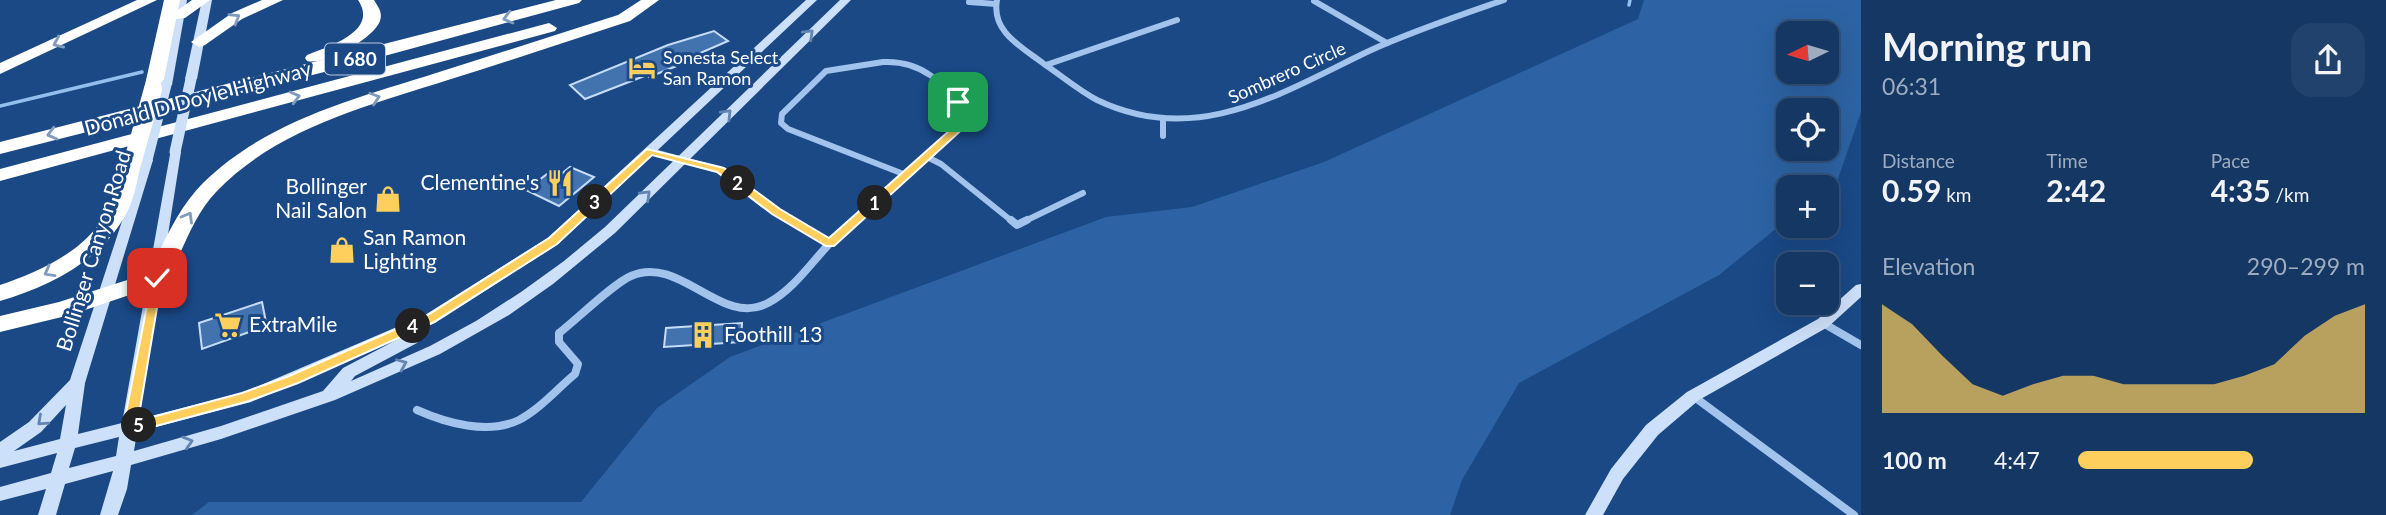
<!DOCTYPE html>
<meta charset="utf-8">
<style>
body{margin:0;font-family:Lato,sans-serif;background:#21426d;color:#f1f3f6;height:100vh;display:flex;flex-direction:column;font-size:26px;white-space:nowrap}
*{box-sizing:border-box;margin:0}
p{font-size:23px;color:#9dacbf}
.icon{flex:none;width:38px;height:38px;fill:none;stroke:currentColor;stroke-width:2;stroke-linecap:round;stroke-linejoin:round}
.map{position:relative;flex:1;overflow:hidden}
.panel{display:flex;flex-direction:column;background:#143764;width:525px}
.panel>*{flex:none}
.needle{width:46px;rotate:265deg}
.controls{position:absolute;left:1776px;top:21px;display:grid;gap:14px}
.controls a{display:grid;place-items:center;width:63px;height:63px;border-radius:14px;background:#143764;box-shadow:0 7px 28px #0002,0 0 0 2px #335178;font-size:35px}
.pin{position:absolute;display:grid;place-items:center;width:60px;height:60px;color:#fff;margin:-30px;border-radius:14px;box-shadow:0 4px 10px #0006}
.km{position:absolute;width:35px;height:35px;margin:-18px;border-radius:50%;background:#222;color:#fff;font-size:19px;line-height:35px;text-align:center}
.round{display:grid;place-items:center;flex:none;width:74px;height:74px;border-radius:21px;background:#21426d}
.overview{display:flex;align-items:center;justify-content:space-between;height:119px;padding:0 21px}
h1{font-size:38px;font-weight:700;line-height:52px}
.stats{display:grid;grid-template-columns:repeat(3,1fr);gap:10px;height:119px;padding:7px 21px}
.stats div{display:grid;align-content:center}
.stats b{font-size:30px;font-weight:700}
.stats small{font-size:19px;font-weight:400}
.stats p{font-size:19px}
.chart{height:196px;padding:14px 21px}
.chart p{display:flex;justify-content:space-between}
.chart svg{width:100%;height:126px;margin-top:7px;fill:#fecf5d;opacity:.7}
ul{padding:0 21px;list-style:none;font-size:23px}
li{display:grid;grid-template-columns:112px 84px 1fr;align-items:center;height:52px}
li i{height:18px;border-radius:9px;background:#fecf5d}
main{display:flex;flex:1;min-height:0}
.map>svg:first-child{display:block}
.green{fill:#2d63a4;fill-rule:evenodd}
.lines{fill:none;stroke-linecap:round;stroke-linejoin:round}
.stream{stroke:#94beee;stroke-width:3.5}
.building{fill:#4373af;stroke:#c6ddf9;stroke-width:2}
.street-far1{stroke:#a1c3ec;stroke-width:6}
.street{stroke:#a1c3ec;stroke-width:8}
.secondary{fill:#cde0f9;fill-rule:evenodd}
.highway{fill:#fff;fill-rule:evenodd}
.secondary-bridge{stroke:#cde0f9;stroke-width:11}
.highway-bridge{stroke:#fff;stroke-width:18}
.oneway{stroke:#819bbc}
.oneway2{stroke:#6285b4}
.route{fill:#fecf5d;stroke:#fff;stroke-width:2}
.labels{text-anchor:middle;stroke-width:6;stroke-linejoin:round;paint-order:stroke}
.far-poi-label{font-size:18px;fill:#fff;stroke:#1a4986;text-anchor:start}
.far-street-label{font-size:18px;fill:#fff;stroke:#1a4986}
.shield{fill:#1a4986;stroke:#bac8db;stroke-width:2}
.shield-label{font-size:19px;font-weight:bold;fill:#fff}
.street-label{font-size:21px;fill:#fff;stroke:#1a4986}
.poi-label{font-size:21px;fill:#fff;stroke:#1a4986;text-anchor:start}
</style>
<main>
<div class="map">
<svg width="1861" height="515" viewBox="0 0 1861 515">
<rect width="100%" height="100%" fill="#1a4986"/>
<path class="green" d="M1644,0H1861V112L1838,179L1827,188L1788,187V219L1719,275L1519,383L1462,480L1450,515H192L209,502H581L657,408L730,357L1106,217L1192,207L1324,162L1638,19ZM1788,33H1827V72H1788ZM1788,110H1827V149H1788Z"/>
<g class="lines">
<g class="stream">
<path d="M1629,5L1630,0"/>
<path d="M0,106L142,72"/>
</g>
</g>
<g class="building">
<path d="M714,31L728,41L689,58L692,60L649,77L647,75L585,99L570,85L668,45Z"/>
<path d="M570,167L594,177L559,206L526,190L551,171L560,175Z"/>
<path d="M262,302L266,322L252,327V331L202,349L199,323Z"/>
<path d="M742,323L741,342L664,347L666,328Z"/>
</g>
<g class="lines">
<g class="street-far1">
<path d="M997,0C991,32 1022,47 1044,64C1062,76 1078,90 1097,100C1197,148 1281,93 1369,51C1413,31 1458,16 1504,0"/>
<path d="M1314,1L1387,43"/>
<path d="M969,2L996,4"/>
<path d="M883,62C923,60 942,83 966,112L963,123L906,175L788,129L781,123L782,114L826,71Z"/>
<path d="M1046,65L1177,20"/>
<path d="M1163,118V136"/>
<path d="M650,151L720,170L793,222"/>
<path d="M927,157L941,164L1013,222"/>
<path d="M853,222L906,175"/>
<path d="M1023,222L1083,193"/>
</g>
<g class="street">
<path d="M1011,220L1017,225L1027,220"/>
<path d="M830,243L855,220"/>
<path d="M1823,323L1861,345"/>
<path d="M1693,396L1854,515"/>
<path d="M417,410C446,423 488,435 519,420C540,409 557,389 575,374L578,364L559,342V333C576,320 614,283 631,276C680,254 721,328 768,303C793,290 811,263 830,243L790,220"/>
</g>
<g class="secondary">
<path d="M177,0H187L172,85L166,88L160,85Z"/>
<path d="M202,0H212L197,79L191,82L185,79Z"/>
<path d="M806,0H817L558,244L435,323L423,328L425,333L417,343L355,376L351,381L430,346L476,321L521,292L564,261L605,227L840,0H851L615,233L553,284L509,315L440,354L335,400L221,439L131,465L127,489L118,515H100L113,471L65,484L56,515H38L46,489L0,501V487L51,473L57,453L0,468V442L29,422L70,380L143,157L147,156L153,160L85,383L78,434L122,423L171,149H179L181,152L139,419L242,393L425,315L548,238ZM400,338L343,368L323,391L221,426L134,451L137,432L251,402ZM66,405L60,439L14,451L41,432ZM119,437L116,456L69,468L75,448Z"/>
<path d="M1861,284V297L1828,327L1699,400L1658,435L1623,479L1603,515H1585L1611,469L1646,425L1687,392L1818,319L1856,285Z"/>
</g>
<g class="highway">
<path d="M137,0H157L0,74V63Z"/>
<path d="M164,0H180L178,10L192,0H210L185,18L176,19L162,89L153,94L144,89Z"/>
<path d="M262,0H283L242,19L205,45L199,47L191,42L232,13Z"/>
<path d="M358,0H374C378,7 383,12 380,21C373,39 325,66 307,61L305,58L307,55C330,46 379,31 358,0Z"/>
<path d="M556,0H582L579,3L344,67L0,154V142Z"/>
<path d="M641,0H659L630,21C569,41 509,61 448,80C367,106 278,128 217,191C191,218 183,253 165,283L70,315L0,332V316L59,302L149,273C164,242 178,208 203,183C266,121 354,99 436,73C497,54 558,34 618,15Z"/>
<path d="M549,23L557,28L555,31L0,181V169Z"/>
<path d="M132,158L141,164C137,181 134,201 125,216C99,262 48,287 0,301V285C39,272 88,250 107,211C114,197 118,180 123,164Z"/>
</g>
<g class="secondary-bridge">
<path d="M175,152L191,79"/>
<path d="M147,160L166,85"/>
</g>
<path class="highway-bridge" d="M132,164L153,89"/>
</g>
<defs><path id="oneway-chevron" d="M-2-3.5L2.5 0L-2 3.5" fill="none" stroke-width="1.6" stroke-linecap="round" stroke-linejoin="round" transform="scale(1.75)"/></defs>
<g class="oneway">
<use href="#oneway-chevron" transform="translate(235 18) rotate(-31)"/>
<use href="#oneway-chevron" transform="translate(508 18) rotate(165)"/>
<use href="#oneway-chevron" transform="translate(58 43) rotate(156)"/>
<use href="#oneway-chevron" transform="translate(295 97) rotate(-15)"/>
<use href="#oneway-chevron" transform="translate(375 98) rotate(-18)"/>
<use href="#oneway-chevron" transform="translate(52 134) rotate(165)"/>
<use href="#oneway-chevron" transform="translate(188 217) rotate(-60)"/>
<use href="#oneway-chevron" transform="translate(49 272) rotate(151)"/>
</g>
<g class="oneway2">
<use href="#oneway-chevron" transform="translate(809 34) rotate(-44)"/>
<use href="#oneway-chevron" transform="translate(727 114) rotate(-45)"/>
<use href="#oneway-chevron" transform="translate(646 195) rotate(-44)"/>
<use href="#oneway-chevron" transform="translate(402 364) rotate(-23)"/>
<use href="#oneway-chevron" transform="translate(42 421) rotate(138)"/>
<use href="#oneway-chevron" transform="translate(188 442) rotate(-17)"/>
</g>
<path class="route" d="M955,100H961L971,112L967,125L834,246H826L772,214L717,172L652,155L557,244L434,322L298,383L249,401L130,433L123,428L153,275L157,274L162,278L138,421L242,393L289,376L426,316L549,238L647,149L724,168L780,209L829,238L959,122L961,112L953,102Z"/>
<defs>
<symbol id="hotel-bare" viewBox="-9 -9 18 18"><path d="M-6-4.5h1.5V1H6V5H4.5V3h-9V5H-6ZM-4 0a1.8 1.8 0 1 1 3.6 0ZM.5 0V-2.5h3Q6-2.5 6 0Z" fill="#fecf5d" stroke="#1a4986" stroke-width="2.5" paint-order="stroke"/></symbol>
<symbol id="restaurant-bare" viewBox="-9 -9 18 18"><path d="M-5-6h1v4h1v-4h1v4h1v-4h1v5L-1.5 .5V6h-2V.5L-5-1ZM5-6V6H3V1.5H1.5Q1.5-4 5-6Z" fill="#fecf5d" stroke="#1a4986" stroke-width="2.5" paint-order="stroke"/></symbol>
<symbol id="shop-bare" viewBox="-9 -9 18 18"><path d="M-5-2.5h2.3a2.7 3.5 0 0 1 5.4 0H5L5.5 6h-11ZM-1.5-2.5h3a1.5 2.3 0 0 0-3 0Z" fill="#fecf5d" stroke="#1a4986" stroke-width="2.5" paint-order="stroke"/></symbol>
<symbol id="supermarket-bare" viewBox="-9 -9 18 18"><path d="M-6-5.5h2.5l.6 2H6L4.5 2H-2.5L-4.4-4H-6ZM-1.5 3.2a1.3 1.3 0 1 0 .1 0ZM3 3.2a1.3 1.3 0 1 0 .1 0Z" fill="#fecf5d" stroke="#1a4986" stroke-width="2.5" paint-order="stroke"/></symbol>
<symbol id="building-bare" viewBox="-9 -9 18 18"><path d="M-4-6H4V6H1V3H-1V6H-4ZM-2.5-4.3h1.7v1.8h-1.7ZM.8-4.3h1.7v1.8H.8ZM-2.5-1h1.7V.8h-1.7ZM.8-1h1.7V.8H.8Z" fill="#fecf5d" stroke="#1a4986" stroke-width="2.5" paint-order="stroke"/></symbol>
</defs>
<g fill-rule="evenodd">
<use href="#hotel-bare" x="623" y="49" width="38" height="38"/>
<use href="#restaurant-bare" x="541" y="164" width="38" height="38"/>
<use href="#shop-bare" x="369" y="180" width="38" height="38"/>
<use href="#shop-bare" x="323" y="231" width="38" height="38"/>
<use href="#supermarket-bare" x="209" y="306" width="38" height="38"/>
<use href="#building-bare" x="684" y="316" width="38" height="38"/>
</g>
<g class="labels">
<g class="far-poi-label">
<text x="663" y="64">Sonesta Select<tspan x="663" dy="21">San Ramon</tspan></text>
</g>
<g class="far-street-label">
<text transform="translate(1287 73) rotate(-24)" y="6">Sombrero Circle</text>
</g>
<rect class="shield" x="325" y="43.5" width="60" height="31" rx="5"/>
<g class="shield-label">
<text x="355" y="66">I 680</text>
</g>
<g class="street-label">
<text transform="translate(198 99) rotate(-15)" y="7">Donald D Doyle Highway</text>
<text transform="translate(94 251) rotate(-73)" y="7">Bollinger Canyon Road</text>
</g>
<g class="poi-label">
<text x="539" y="190" text-anchor="end">Clementine's</text>
<text x="367" y="194" text-anchor="end">Bollinger<tspan x="367" dy="24">Nail Salon</tspan></text>
<text x="363" y="245">San Ramon<tspan x="363" dy="24">Lighting</tspan></text>
<text x="249" y="332">ExtraMile</text>
<text x="724" y="342">Foothill 13</text>
</g>
</g>
</svg>
<div class="controls">
<a><svg class="needle" viewBox="-14 -14 28 28"><path d="M0-13l5 13h-10z" fill="#e53935"/><path d="M0 13l5-13h-10z" fill="#9dacbf"/></svg></a>
<a><svg class="icon" aria-label="locate" viewBox="0 0 24 24"><circle cx="12" cy="12" r="6"/><path d="M12 2v4M12 18v4M2 12h4M18 12h4"/></svg></a>
<a>+</a>
<a>−</a>
</div>
<div class="pin" style="left:958px;top:102px;background:#1e9e55"><svg class="icon" aria-label="arrive" viewBox="0 0 24 24"><path d="M6 21V4h12l-3 4 3 4H6"/></svg></div>
<div class="pin" style="left:157px;top:278px;background:#d93025"><svg class="icon" aria-label="check" viewBox="0 0 24 24"><path d="M5 12l5 5 9-10"/></svg></div>
<b class="km" style="left:875px;top:203px">1</b>
<b class="km" style="left:738px;top:183px">2</b>
<b class="km" style="left:595px;top:202px">3</b>
<b class="km" style="left:413px;top:326px">4</b>
<b class="km" style="left:139px;top:425px">5</b>
</div>
<section class="panel">
<div class="overview"><div><h1>Morning run</h1><p>06:31</p></div><a class="round"><svg class="icon" aria-label="share" viewBox="0 0 24 24"><path d="M12 15V3M7 8l5-5 5 5M5 13v7h14v-7"/></svg></a></div>
<div class="stats">
<div><p>Distance</p><b>0.59<small> km</small></b></div>
<div><p>Time</p><b>2:42</b></div>
<div><p>Pace</p><b>4:35<small> /km</small></b></div>
</div>
<div class="chart"><p><span>Elevation</span>290–299 m</p>
<svg viewBox="0 0 160 44" preserveAspectRatio="none"><path d="M0 44V6L10 13L20 24L30 34L40 38L50 34L60 31L70 31L80 34L90 34L100 34L110 34L120 31L130 27L140 17L150 10L160 6V44z"/></svg>
</div>
<ul>
<li><b>100 m</b>4:47<i style="width:61%"></i></li>
</ul>
</section>
</main>
